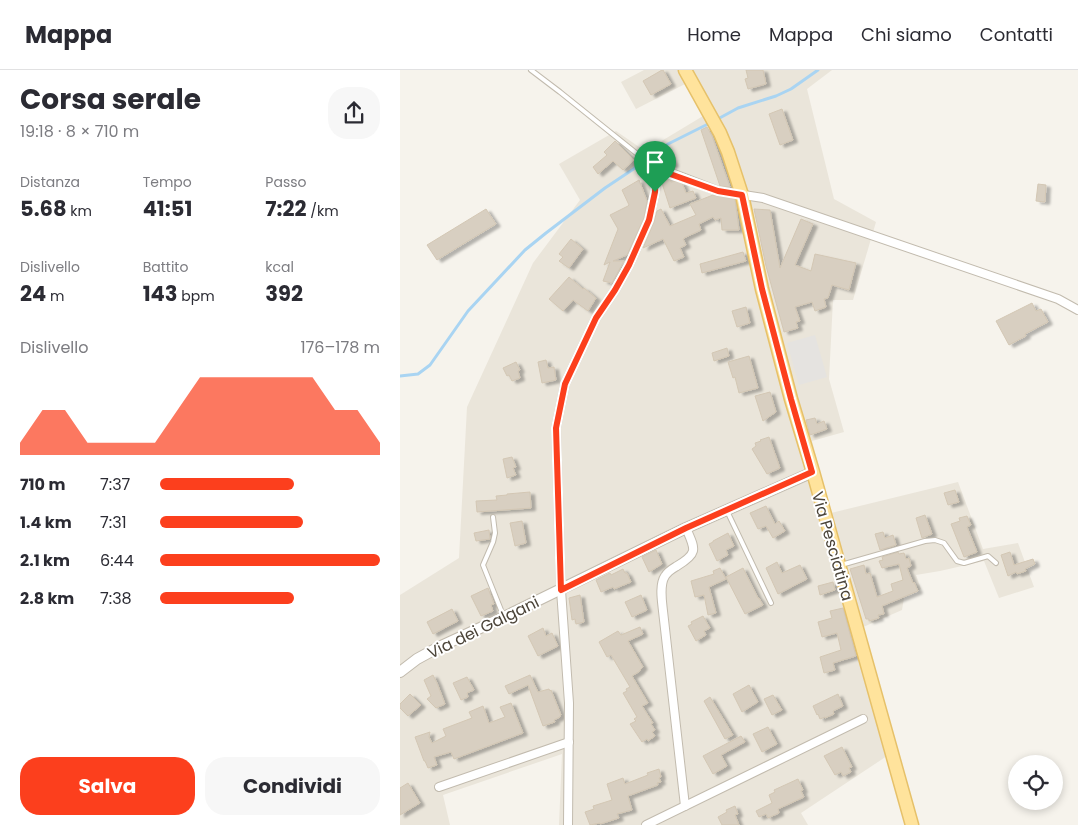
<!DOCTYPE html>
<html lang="it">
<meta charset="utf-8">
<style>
body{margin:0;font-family:Poppins,sans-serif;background:#f7f7f7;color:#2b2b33;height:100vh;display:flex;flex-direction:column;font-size:19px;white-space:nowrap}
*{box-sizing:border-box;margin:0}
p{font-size:16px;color:#7c7c81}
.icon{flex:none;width:28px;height:28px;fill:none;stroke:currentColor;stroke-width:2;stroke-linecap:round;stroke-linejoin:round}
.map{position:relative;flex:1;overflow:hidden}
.sheet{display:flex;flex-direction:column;background:#fff;width:400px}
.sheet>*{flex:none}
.tools{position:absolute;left:608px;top:685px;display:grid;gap:10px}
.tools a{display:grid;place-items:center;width:55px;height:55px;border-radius:50%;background:#fff;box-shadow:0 2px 8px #0003;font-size:25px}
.pin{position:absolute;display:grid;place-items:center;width:42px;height:42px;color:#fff;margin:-51px -21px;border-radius:50% 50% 50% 0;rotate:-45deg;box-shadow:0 0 5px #0007}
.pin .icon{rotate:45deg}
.round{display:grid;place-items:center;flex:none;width:52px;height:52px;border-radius:20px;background:#f7f7f7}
.headline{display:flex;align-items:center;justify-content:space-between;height:85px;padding:0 20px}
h1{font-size:28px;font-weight:700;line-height:38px}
.stats{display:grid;grid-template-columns:repeat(3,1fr);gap:8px;height:85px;padding:5px 20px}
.stats div{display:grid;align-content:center}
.stats b{font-size:21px;font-weight:700}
.stats small{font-size:14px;font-weight:400}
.stats p{font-size:14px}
.chart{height:140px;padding:10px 20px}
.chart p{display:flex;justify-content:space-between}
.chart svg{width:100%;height:90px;margin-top:5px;fill:#fc3f1d;opacity:.7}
.primary-button{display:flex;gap:10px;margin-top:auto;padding:10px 20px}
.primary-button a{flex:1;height:58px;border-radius:20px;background:#fc3f1d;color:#fff;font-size:20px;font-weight:700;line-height:58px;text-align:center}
.primary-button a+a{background:#f7f7f7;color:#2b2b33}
ul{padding:0 20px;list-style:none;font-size:16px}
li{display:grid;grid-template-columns:80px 60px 1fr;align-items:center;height:38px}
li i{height:12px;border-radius:6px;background:#fc3f1d}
header{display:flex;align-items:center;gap:30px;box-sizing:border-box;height:70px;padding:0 25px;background:#fff;border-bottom:1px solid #e1e1e2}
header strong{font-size:24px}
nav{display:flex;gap:28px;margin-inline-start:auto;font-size:18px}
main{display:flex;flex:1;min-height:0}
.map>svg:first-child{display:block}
.residential{fill:#eae5da}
.parking{fill:#e5e3e0}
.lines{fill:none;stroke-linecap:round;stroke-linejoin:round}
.stream{stroke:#a9d4f2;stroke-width:3}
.building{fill:#d8cfc1;stroke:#d3c7b4;filter:url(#shadow)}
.service-casing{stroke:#c2bbae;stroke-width:6}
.minor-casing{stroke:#c2bbae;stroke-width:10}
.tertiary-casing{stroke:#c2bbae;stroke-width:12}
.primary-casing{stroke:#e6c16a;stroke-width:15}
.service{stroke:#fff;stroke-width:4}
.minor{stroke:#fff;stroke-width:8}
.tertiary{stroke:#fff;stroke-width:10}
.primary{stroke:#ffe39c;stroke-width:12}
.route-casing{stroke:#fff;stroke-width:10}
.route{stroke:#fc3f1d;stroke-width:6}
.labels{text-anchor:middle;stroke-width:4;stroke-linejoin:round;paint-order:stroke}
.street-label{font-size:16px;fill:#4b4439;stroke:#fff}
</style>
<header>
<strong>Mappa</strong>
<nav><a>Home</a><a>Mappa</a><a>Chi siamo</a><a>Contatti</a></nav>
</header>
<main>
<section class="sheet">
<div class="headline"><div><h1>Corsa serale</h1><p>19:18 · 8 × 710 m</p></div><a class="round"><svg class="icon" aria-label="share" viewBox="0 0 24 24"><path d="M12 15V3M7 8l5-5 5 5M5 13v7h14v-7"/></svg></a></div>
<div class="stats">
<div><p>Distanza</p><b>5.68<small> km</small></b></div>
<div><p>Tempo</p><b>41:51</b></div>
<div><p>Passo</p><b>7:22<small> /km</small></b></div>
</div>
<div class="stats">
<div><p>Dislivello</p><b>24<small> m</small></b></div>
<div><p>Battito</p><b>143<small> bpm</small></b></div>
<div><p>kcal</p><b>392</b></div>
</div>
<div class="chart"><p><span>Dislivello</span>176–178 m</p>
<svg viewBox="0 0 160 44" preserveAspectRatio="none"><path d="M0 44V38L10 22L20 22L30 38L40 38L50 38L60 38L70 22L80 6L90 6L100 6L110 6L120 6L130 6L140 22L150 22L160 38V44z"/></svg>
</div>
<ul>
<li><b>710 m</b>7:37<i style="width:61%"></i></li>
<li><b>1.4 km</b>7:31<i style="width:65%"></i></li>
<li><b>2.1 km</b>6:44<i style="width:100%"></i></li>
<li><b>2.8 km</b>7:38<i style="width:61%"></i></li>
</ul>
<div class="primary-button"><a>Salva</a><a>Condividi</a></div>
</section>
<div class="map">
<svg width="678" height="755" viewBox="0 0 678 755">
<defs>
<filter id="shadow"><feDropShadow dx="4.5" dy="2.5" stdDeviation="1" flood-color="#0004"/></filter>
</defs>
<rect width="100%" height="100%" fill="#f6f3ec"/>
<path class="residential" d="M244,0H432L407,19L434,129L476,152L453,230H433L429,309L444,362L412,371L431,443L558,412L583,479L618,473L634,517L599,528L584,491L540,501L516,505L521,519L504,528L502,540L461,558L496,680L401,743L408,755H159L162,684L43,725L50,755H0V525L59,488L67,337L133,193L180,130L159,94L216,61L245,81L303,46L285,14L236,39L221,12Z"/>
<path class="parking" d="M415,265L427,307L399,315L387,273Z"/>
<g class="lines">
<g class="stream">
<path d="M316,50L338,38L376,26L391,19L418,0"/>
<path d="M0,306L18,304L30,295L68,241L125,180L146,163L205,118L238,96L268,74L310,53"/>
</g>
</g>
<g class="building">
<path d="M262,0H263L271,14L251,25L243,11Z"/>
<path d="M346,0H363L366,14L348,19L345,9L348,8Z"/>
<path d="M382,39L393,70L380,75L369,44Z"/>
<path d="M307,57L312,66L330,117L320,116L301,60Z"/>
<path d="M215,71L234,90L223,100L213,91L198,104L193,97L207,85L204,82Z"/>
<path d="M266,77L274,94L269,97L265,96L259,82Z"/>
<path d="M267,108L270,109L271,112L277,111L282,113L286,123L293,121L296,128L270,138L261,110Z"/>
<path d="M239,110L247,131L244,148L227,185L213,191H224L212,213L203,211L210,192L204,195L218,159L210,145L228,136L229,135L222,120Z"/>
<path d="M638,114L646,115L645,132L636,131Z"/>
<path d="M313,125L335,129L339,160H322L321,148L315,150L313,147L299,154L301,160L284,168V169H283L286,175L280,178L284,187L274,191L263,169L243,178L254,152L257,141L261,139L270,156L296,145L290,134Z"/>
<path d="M86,139L96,154L37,190L27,175Z"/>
<path d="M354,139L370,140L380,198L401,149L413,154L395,195L411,201L415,184L456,193L449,220L432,215L428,228L424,229L426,237L415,241L412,232L395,237L400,251L396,252L398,258L384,262L366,196Z"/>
<path d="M171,169L183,179L169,198L159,191L163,187L159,184Z"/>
<path d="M343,182L346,191L302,203L300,194Z"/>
<path d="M169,207L183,219L184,218L196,228L188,241L173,230L163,241L149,229Z"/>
<path d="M632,233L636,241L641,239L648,252L625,264L626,266L609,275L596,251Z"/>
<path d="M346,237L350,253L337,257L332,241Z"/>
<path d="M327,278L329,286L314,291L312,283Z"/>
<path d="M349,286L358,318L339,323L335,307L333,308L328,292Z"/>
<path d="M146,290L148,298L154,297L156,310L142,313L138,292Z"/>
<path d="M116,292L120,300L118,301L120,308L112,311L109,305L107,306L103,298Z"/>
<path d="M370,322L376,342L363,351L355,326Z"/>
<path d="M415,348L417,354L424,351L427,359L410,365L406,350Z"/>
<path d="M369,367L380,398L367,404L352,379L356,376L355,373L361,371L360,370Z"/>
<path d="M112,387L116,397L113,398L116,405L107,408L103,389Z"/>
<path d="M555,420L559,432L548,435L544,423Z"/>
<path d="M130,422L131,438L77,442L76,431L97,430L96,426L107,425V424Z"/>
<path d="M366,436L375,454L379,451L385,461L373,468L366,456L358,459L350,443Z"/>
<path d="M525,445L532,464L522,468L516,448Z"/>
<path d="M567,446L571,455L567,457L577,482L564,487L551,454L560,451L559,448Z"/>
<path d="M122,451L126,473L115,476L110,453Z"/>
<path d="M89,460L90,469L76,471L74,463Z"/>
<path d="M483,462L485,468L493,465L496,475L480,480L475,464Z"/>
<path d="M328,463L334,476L326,480L328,485L317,491L309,474L313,472V471Z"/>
<path d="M256,480L262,494L249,502L242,487Z"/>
<path d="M498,482L499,484L504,483L506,489L509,488L511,496L507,498L513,513L514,512L518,521L482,536L484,544L478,545L479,548L469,551V549H466L450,499L464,495L466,504L470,503L477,527L493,521L491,514L503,510L499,494L482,498L479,491L483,490L482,487Z"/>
<path d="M610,482L614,495L633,489L635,494L625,499L626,501L617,504L616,502L608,506L601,485Z"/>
<path d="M377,492L382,503L400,495L407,509L378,524L366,498Z"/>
<path d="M320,498L326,509L309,517L316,543L308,545L304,525L295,527L291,511L314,504L313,501Z"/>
<path d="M343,498L358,528H359L363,535L345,544L326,507Z"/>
<path d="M223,499L225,503H227L231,512L214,519L213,517L201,522L196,510L210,503L211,505Z"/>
<path d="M433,512L435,520L420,525L418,516Z"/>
<path d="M88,518L94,534L91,535L93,541L81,546L71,526Z"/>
<path d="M180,525L184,552L176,554L175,549L172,550L169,528Z"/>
<path d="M241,525L247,540L232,547L225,532Z"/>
<path d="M443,538L456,586L433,593L435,600L424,603L420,587L441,580L437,563L422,567L418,552L432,548L430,541Z"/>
<path d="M52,539L58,551L33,564L27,552Z"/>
<path d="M303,546L310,558L304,561L306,565L296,571L288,556L292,554L291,552Z"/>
<path d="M240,557L243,564L228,571L243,597L240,600V601L232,606L248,633L242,636L253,653L251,654L255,660L252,662L255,666L248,671L247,669L242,672L230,654L236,651L234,649L237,647L223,623L227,621L226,619L230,617L211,585L207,587L199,572L218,561L221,565Z"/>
<path d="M143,558L146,566L152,563L158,576L138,586L128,566Z"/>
<path d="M33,605L37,613L45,634L36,638L27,629L31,626L24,610Z"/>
<path d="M130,605L138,622L149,619L150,621L151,620L161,645L160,646V647L154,650L155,652L143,656L128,615L109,624L105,616Z"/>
<path d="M67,607L74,620L67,623L68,627L61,630L53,613Z"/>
<path d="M349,615L358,632L342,642L333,624Z"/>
<path d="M10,624L21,635L8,646L0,638V634Z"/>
<path d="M438,624L443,636L433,641L434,644L425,648V647L420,649L418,644L417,645L413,636Z"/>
<path d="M373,625L382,640L372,645L364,629Z"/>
<path d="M310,627L333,665L325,669L304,631Z"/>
<path d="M111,633L123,663L54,689L51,682L34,687L37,695L28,698L25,691H24L15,667L30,662L29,667L32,673L46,666L43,659L72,648L69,642L83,636L89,653L105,647L100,637Z"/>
<path d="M368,657L377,674L362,682L353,664Z"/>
<path d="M341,666L345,672L321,685L327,696L313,704L303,686Z"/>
<path d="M442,677L452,697L449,698L451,702L443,706L441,702L435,705L424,686Z"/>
<path d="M259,699L261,707L259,708L261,712L257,713L258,715L228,726L232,740L217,744L219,748L200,754V753L190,755L185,742L194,739L193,736L212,730L207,714L223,708L225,714L248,705L247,703Z"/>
<path d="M398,709L403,720L401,721L404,727L378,739L379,743L368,748L366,744L359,747L356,741L372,733L369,725L375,722L374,720Z"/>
<path d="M8,713L20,733L0,745V718Z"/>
<path d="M335,736L338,744L335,745L339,755H322L318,747L327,742L326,740Z"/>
</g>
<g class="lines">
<defs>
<g id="service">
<path d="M131,0L160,22L256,99"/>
<path d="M327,441L371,533"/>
<path d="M93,447L95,463L93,472L83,495L103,545"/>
<path d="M441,495L525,471L535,470L544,473L557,491L564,493L588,486L596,493"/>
</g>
<g id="minor">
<path d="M39,717L169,672"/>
<path d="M285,736L263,541C262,531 259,515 265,506C268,501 272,499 277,496C299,483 295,479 286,458"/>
<path d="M168,755L169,633L161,520L156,358L165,314L196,248L215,220L229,195L249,150L255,122L256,99L274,104L318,121L363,128L658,229L678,240"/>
<path d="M246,755L463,649"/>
</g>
<path id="tertiary" d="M0,602L17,589L39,577L104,547L286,458L413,402"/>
<path id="primary" d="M285,0L320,63L328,82L342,125L362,219L391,329L413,402L512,755"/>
</defs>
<use href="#service" class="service-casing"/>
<use href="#minor" class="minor-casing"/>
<use href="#tertiary" class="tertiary-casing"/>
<use href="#primary" class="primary-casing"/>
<use href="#service" class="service"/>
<use href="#minor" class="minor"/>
<use href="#tertiary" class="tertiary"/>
<use href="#primary" class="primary"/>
</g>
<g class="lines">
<defs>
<path id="route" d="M256,99L318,121L342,125L362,219L391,329L412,402L286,458L161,520L156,358L165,314L196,248L215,220L229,195L249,150L255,122Z"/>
</defs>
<use href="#route" class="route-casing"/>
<use href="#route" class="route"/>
</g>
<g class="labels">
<g class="street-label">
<text transform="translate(433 476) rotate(74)" y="6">Via Pesciatina</text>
<text transform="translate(83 557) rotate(-26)" y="6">Via dei Galgani</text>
</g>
</g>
</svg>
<div class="tools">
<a><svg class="icon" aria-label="locate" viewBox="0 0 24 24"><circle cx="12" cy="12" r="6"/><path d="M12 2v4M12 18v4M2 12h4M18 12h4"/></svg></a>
</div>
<div class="pin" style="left:255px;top:122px;background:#1e9e55"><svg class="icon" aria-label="arrive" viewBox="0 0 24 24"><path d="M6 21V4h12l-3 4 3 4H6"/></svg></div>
</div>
</main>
